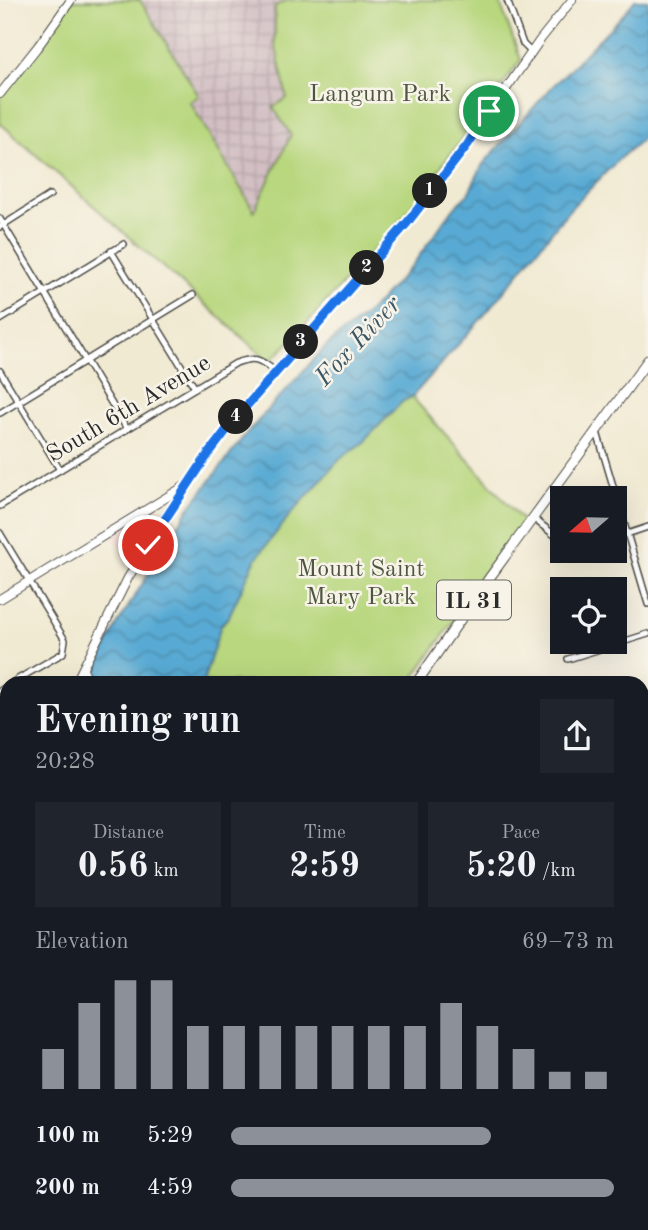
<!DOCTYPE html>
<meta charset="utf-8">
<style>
body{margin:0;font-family:"Old Standard TT",serif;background:#20242c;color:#f1f3f6;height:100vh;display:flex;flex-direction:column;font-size:26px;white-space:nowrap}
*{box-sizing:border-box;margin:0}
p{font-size:23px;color:#9ea1a6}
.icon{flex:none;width:38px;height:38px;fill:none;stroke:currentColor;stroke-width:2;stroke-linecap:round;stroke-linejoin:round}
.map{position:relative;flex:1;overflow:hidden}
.details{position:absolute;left:0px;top:676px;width:649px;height:555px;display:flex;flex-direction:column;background:#171b24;border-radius:21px 21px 0 0;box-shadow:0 7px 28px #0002}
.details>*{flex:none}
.needle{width:46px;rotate:250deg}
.fabs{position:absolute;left:550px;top:486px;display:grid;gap:14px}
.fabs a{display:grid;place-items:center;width:77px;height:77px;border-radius:0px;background:#171b24;box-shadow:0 7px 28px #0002;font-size:35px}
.pin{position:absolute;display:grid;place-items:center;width:60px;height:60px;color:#fff;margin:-30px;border:4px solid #fff;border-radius:50%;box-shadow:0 2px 7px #0007}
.km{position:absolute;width:35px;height:35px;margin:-18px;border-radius:50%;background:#222;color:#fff;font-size:19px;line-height:35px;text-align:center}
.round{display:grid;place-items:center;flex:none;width:74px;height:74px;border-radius:0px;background:#20242c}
.overview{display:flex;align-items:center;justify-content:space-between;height:119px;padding:0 35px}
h1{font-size:38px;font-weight:700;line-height:52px}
.figures{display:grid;grid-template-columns:repeat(3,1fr);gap:10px;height:119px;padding:7px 35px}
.figures div{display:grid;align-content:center;border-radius:0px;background:#20242c;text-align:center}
.figures b{font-size:35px;font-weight:700}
.figures small{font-size:19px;font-weight:400}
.figures p{font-size:19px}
.chart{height:196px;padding:14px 35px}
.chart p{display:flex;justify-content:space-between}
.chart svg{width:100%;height:126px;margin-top:7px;stroke:#8c9099;stroke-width:6}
ul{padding:0 35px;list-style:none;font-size:23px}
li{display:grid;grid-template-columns:112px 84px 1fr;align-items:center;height:52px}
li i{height:18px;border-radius:9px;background:#8c9099}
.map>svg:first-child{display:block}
.built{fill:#f7d0cd}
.industrial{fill:url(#industrial-grid)}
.green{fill:#b8d77e;stroke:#728154;stroke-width:2}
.water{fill:url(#water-waves);stroke:#426a80;stroke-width:2}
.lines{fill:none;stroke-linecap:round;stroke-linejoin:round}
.street-casing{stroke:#494844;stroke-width:8}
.secondary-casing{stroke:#494844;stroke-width:10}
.primary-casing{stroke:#494844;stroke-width:11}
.street{stroke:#fff;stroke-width:5}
.secondary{stroke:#fff;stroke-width:8}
.primary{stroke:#fff;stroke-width:9}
.route-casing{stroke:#fff;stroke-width:14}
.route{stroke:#1a73e8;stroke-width:9}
.labels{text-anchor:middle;stroke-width:5;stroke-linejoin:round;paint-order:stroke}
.shield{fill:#f7f3e8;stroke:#686764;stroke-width:2}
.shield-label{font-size:23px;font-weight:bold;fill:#2b2b2b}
.park-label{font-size:24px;fill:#4e5640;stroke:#f7f3e8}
.street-label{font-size:24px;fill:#2b2b2b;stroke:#f7f3e8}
.water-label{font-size:26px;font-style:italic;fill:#3b5766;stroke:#f7f3e8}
</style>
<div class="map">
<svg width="648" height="1230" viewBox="0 0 648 1230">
<defs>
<pattern id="industrial-grid" width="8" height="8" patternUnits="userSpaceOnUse" patternTransform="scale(1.75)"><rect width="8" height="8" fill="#d2bec3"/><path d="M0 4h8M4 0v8" fill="none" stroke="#b4a3a8"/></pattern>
<pattern id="water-waves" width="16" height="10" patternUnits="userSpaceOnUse" patternTransform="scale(1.75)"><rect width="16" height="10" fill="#59aad4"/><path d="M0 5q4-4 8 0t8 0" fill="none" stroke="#4a8bac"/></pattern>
</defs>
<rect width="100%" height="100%" fill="#f7f3e8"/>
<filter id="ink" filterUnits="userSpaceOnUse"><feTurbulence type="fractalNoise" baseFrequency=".0143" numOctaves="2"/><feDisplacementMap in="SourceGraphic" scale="14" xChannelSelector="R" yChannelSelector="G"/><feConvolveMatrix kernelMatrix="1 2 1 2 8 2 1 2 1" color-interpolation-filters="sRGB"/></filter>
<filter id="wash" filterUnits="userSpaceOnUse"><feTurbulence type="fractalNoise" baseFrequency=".00686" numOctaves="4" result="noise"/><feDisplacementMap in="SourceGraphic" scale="28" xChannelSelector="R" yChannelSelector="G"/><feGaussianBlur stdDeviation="1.57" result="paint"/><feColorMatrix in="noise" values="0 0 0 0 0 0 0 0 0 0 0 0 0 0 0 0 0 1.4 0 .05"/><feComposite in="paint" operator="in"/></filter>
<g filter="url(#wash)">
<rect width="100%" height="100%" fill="#f1ead3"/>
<g class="built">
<path d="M156,509H161L162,513L132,563L113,535Z"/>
<path d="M0,1018L7,1029V1147L0,1152Z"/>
</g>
<path class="industrial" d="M140,0H288L275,6V43L287,99L291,135L254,211L190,102L199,96Z"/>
<g class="green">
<path d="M69,0H140L199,96L190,102L254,211L291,135L273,107L287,98L275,43V6L288,0H499L521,60L402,219L283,349L269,361L0,123V94Z"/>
<path d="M412,397L523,521L411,682H203L221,625L229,616L255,560L289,516L340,459L363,442L403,401Z"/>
</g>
<g class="water">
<path d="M635,0H648V134L619,159L570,209L494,304L412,397L403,401L363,442L340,459L289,516L255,560L229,616L221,625L203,682H89L117,625L189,508L248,432L325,347L371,310L411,267L453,209L468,194L483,164L551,88L621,17Z"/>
<path d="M7,835V986L0,994V847Z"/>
</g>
</g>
<g filter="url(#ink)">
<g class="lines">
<defs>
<g id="street">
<path d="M507,0L523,44L532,53"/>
<path d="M0,219L127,429"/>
<path d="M0,227L50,195"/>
<path d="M111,251L195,388"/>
<path d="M0,320L124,244"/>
<path d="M0,371L60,470"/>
<path d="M0,413L193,295"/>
<path d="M597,432L648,604"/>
<path d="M0,506L236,363C256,356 259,359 275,371"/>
<path d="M533,518L562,541"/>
<path d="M0,533L65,640L63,653L13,682"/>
<path d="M627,534L648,527"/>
<path d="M568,659L648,634"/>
<path d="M0,691L7,686"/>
<path d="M642,744L648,742"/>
<path d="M0,783L7,779"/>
<path d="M642,854L648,852"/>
<path d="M5,1022L7,1026"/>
<path d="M642,1090L648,1088"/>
<path d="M0,1154L7,1149"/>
<path d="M1,1178L7,1175"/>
<path d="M0,1201L7,1196"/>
<path d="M0,1204L7,1215"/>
<path d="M12,1223L16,1230"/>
<path d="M50,1223L54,1230"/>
<path d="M127,1223L131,1230"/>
<path d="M437,1230L444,1223"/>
<path d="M628,1230L640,1223"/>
</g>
<g id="secondary">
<path d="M0,94L39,45L71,0"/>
<path d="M0,599L185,486"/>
<path d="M83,669L89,682"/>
<path d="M76,682L128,578L167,514L209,453L279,368L407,223L468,144L540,40L572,0"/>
<path d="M0,825L7,813"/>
<path d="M642,968L648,966"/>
<path d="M411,1223L417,1230"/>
<path d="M254,1230L266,1223"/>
</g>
<g id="primary">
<path d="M417,682L490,577L648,360"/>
<path d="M64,1230L75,1223"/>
</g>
</defs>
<use href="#street" class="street-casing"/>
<use href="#secondary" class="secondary-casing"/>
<use href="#primary" class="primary-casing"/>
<use href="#street" class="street"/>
<use href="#secondary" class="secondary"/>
<use href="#primary" class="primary"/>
</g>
</g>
<g class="lines" filter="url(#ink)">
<defs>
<path id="route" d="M148,545L209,453L235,419L407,223L468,144L489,111"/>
</defs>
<use href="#route" class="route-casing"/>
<use href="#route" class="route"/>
</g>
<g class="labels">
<rect class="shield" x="437" y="580.5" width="74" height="39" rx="5"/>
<g class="shield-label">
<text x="474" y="608">IL 31</text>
</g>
<g class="park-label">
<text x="380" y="101">Langum Park</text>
<text x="361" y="576">Mount Saint<tspan x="361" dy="28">Mary Park</tspan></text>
</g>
<g class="street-label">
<text transform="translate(128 408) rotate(-31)" y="8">South 6th Avenue</text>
</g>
<g class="water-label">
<text transform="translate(357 340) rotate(-47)" y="9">Fox River</text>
</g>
</g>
</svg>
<div class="fabs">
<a><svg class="needle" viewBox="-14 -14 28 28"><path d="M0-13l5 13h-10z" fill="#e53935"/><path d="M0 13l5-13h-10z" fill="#9ea1a6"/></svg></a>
<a><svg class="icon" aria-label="locate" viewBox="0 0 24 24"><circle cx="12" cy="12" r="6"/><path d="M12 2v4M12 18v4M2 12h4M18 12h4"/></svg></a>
</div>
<div class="pin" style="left:489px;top:111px;background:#1e9e55"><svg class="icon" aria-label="arrive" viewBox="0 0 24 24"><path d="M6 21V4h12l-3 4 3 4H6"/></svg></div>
<div class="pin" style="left:148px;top:545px;background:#d93025"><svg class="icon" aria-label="check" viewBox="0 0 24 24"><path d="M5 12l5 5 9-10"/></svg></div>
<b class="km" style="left:430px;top:191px">1</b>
<b class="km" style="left:367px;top:268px">2</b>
<b class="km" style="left:301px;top:342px">3</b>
<b class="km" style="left:236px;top:417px">4</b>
<section class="details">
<div class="overview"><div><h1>Evening run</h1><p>20:28</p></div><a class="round"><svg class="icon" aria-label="share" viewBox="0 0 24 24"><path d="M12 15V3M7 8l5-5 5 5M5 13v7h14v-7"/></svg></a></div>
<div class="figures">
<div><p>Distance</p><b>0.56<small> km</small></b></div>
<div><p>Time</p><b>2:59</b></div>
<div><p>Pace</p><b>5:20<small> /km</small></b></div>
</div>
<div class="chart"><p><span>Elevation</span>69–73 m</p>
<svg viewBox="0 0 160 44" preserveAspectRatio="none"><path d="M5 44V30M15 44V14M25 44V6M35 44V6M45 44V22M55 44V22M65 44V22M75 44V22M85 44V22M95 44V22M105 44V22M115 44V14M125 44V22M135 44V30M145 44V38M155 44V38"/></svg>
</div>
<ul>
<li><b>100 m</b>5:29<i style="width:68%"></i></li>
<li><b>200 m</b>4:59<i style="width:100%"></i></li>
</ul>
</section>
</div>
